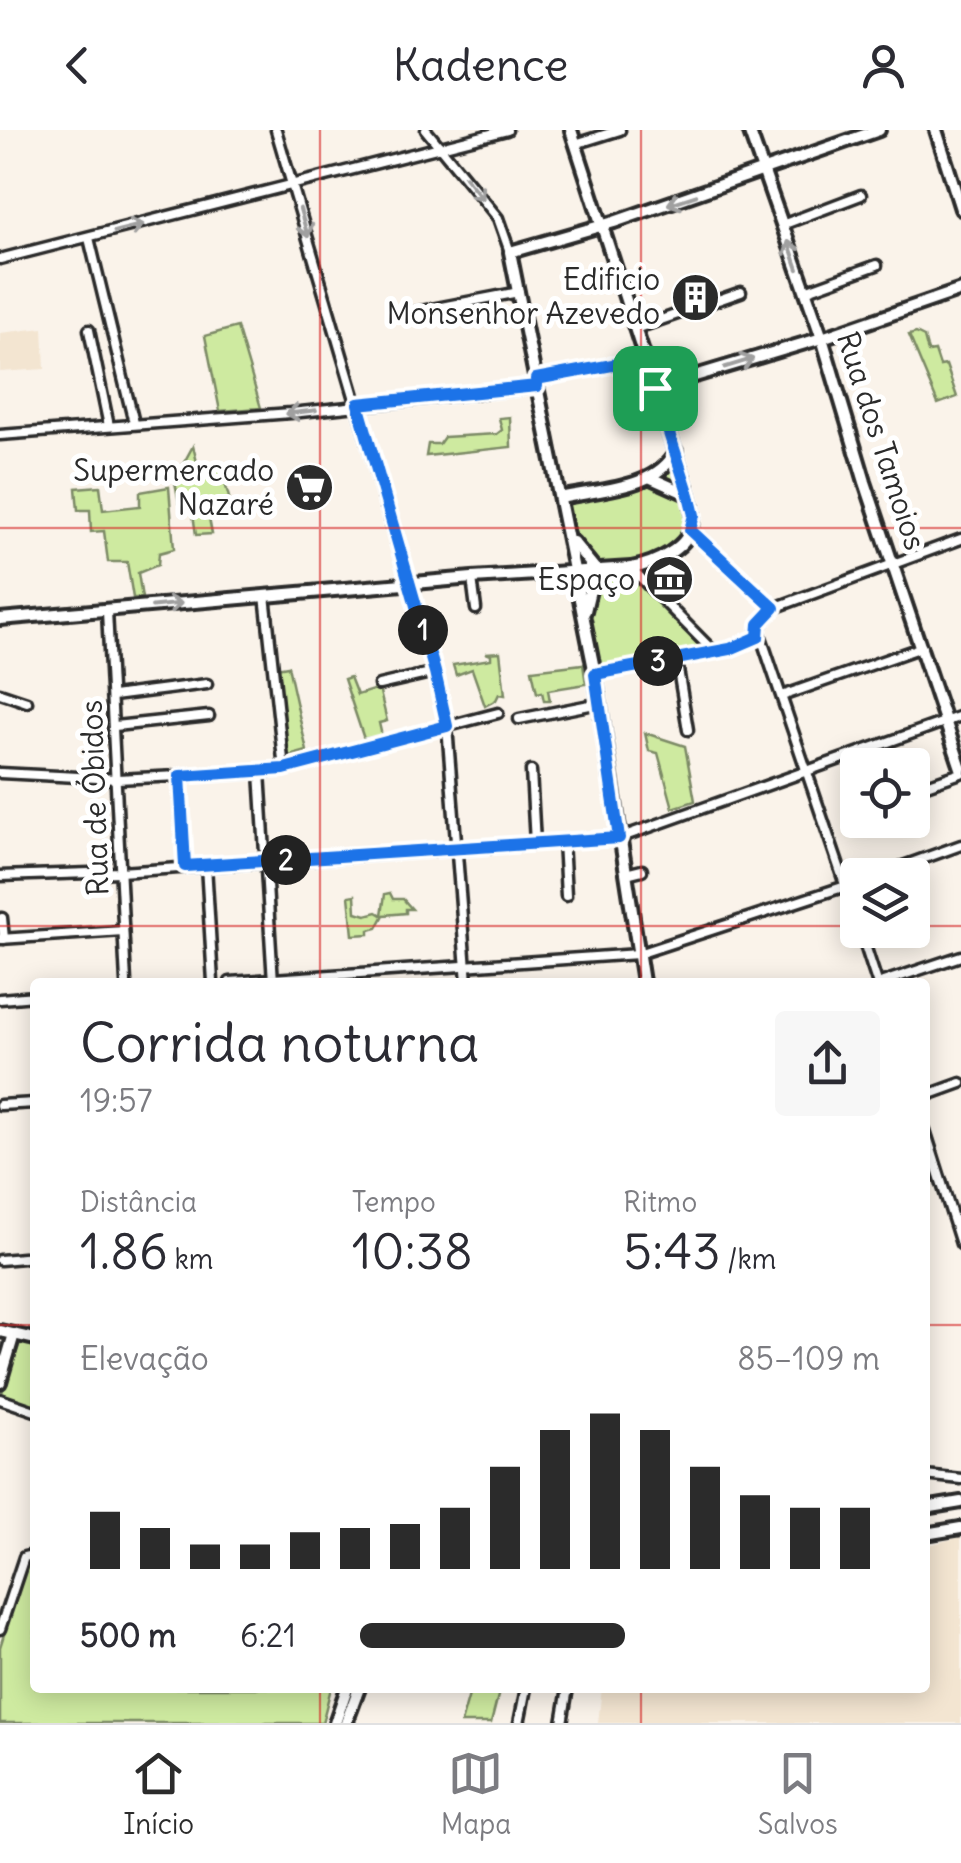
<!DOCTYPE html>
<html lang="pt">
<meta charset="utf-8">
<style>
body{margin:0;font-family:Delius,sans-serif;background:#f7f7f7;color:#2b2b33;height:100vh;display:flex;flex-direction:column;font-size:38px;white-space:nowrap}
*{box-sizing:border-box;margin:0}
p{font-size:32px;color:#7c7c81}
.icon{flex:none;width:55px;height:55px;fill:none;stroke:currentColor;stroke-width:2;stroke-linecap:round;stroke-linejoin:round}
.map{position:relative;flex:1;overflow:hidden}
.sheet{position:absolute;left:30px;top:848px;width:900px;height:715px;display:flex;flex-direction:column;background:#fff;border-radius:10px;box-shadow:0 5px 25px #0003}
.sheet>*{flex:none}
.fabs{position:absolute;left:840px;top:618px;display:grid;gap:20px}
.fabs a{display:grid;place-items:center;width:90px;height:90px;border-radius:10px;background:#fff;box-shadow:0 5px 25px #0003;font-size:50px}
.pin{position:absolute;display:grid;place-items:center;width:85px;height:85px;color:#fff;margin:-42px;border-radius:20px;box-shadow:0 5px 15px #0006}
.km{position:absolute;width:50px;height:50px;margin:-25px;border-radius:50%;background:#222;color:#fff;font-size:28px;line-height:50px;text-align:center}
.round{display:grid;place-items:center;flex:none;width:105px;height:105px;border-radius:10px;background:#f7f7f7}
.overview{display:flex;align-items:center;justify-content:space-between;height:170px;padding:0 50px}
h1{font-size:55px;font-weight:600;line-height:75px}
.figures{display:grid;grid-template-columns:repeat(3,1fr);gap:15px;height:170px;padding:10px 50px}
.figures div{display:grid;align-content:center}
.figures b{font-size:50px;font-weight:600}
.figures small{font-size:28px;font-weight:400}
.figures p{font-size:28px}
.chart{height:280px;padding:20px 50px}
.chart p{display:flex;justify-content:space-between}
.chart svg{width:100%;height:180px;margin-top:10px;stroke:#2b2b2b;stroke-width:6}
ul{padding:0 50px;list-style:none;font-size:32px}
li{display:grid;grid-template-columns:160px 120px 1fr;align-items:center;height:75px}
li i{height:25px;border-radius:12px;background:#2b2b2b}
header{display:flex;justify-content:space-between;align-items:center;height:130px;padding:0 50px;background:#fff;font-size:45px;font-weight:600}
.tab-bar{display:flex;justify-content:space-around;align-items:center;height:140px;border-top:2px solid #e1e1e2;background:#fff;font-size:28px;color:#7c7c81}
.tab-bar a{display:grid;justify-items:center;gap:5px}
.tab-bar .selected{color:#2b2b2b}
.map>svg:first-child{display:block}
.built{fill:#f3e5d1}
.green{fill:#ceeaa0;stroke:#7c8a66;stroke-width:2.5}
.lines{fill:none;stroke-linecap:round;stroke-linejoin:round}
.street-casing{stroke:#2b2b2b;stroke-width:15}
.secondary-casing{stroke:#2b2b2b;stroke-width:18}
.street{stroke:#fff;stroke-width:8}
.secondary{stroke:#fff;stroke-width:10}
.oneway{stroke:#a0a0a0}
.route-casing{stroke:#fff;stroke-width:20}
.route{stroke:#1a73e8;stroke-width:12}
.grid{fill:none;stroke:#d62828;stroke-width:2.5;stroke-opacity:0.55}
.labels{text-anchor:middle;stroke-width:10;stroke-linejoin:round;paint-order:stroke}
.poi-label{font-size:30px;fill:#2b2b2b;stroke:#fff;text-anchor:end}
.street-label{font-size:30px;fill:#2b2b2b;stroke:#fff}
</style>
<header><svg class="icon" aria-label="back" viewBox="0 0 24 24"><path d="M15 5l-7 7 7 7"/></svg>Kadence<svg class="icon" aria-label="person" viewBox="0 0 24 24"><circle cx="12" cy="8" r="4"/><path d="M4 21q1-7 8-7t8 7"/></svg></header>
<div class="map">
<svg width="961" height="1593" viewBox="0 0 961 1593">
<rect width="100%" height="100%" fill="#faf3ea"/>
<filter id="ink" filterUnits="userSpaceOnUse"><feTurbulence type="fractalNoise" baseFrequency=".01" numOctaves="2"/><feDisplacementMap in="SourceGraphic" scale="20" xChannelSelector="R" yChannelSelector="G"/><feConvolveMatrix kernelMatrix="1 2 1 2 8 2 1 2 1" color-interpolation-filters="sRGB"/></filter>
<g filter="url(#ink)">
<g class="built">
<path d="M43,198L45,239L0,242V203Z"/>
<path d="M961,1407V1593H598L602,1558H925V1416Z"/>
</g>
<g class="green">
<path d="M237,197L261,278L220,281L205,206Z"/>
<path d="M916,203L924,207L928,222L935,221L940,236L946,235L957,267L938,274L909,205Z"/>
<path d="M510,287L511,317L426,326L428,314H439L444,307L497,304L502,300L499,288Z"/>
<path d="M193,316L200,344L208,343L206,337L220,335L233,382L208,383L212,404L196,405L191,370L179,373L175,352L182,350L181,338Z"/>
<path d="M675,325C680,344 690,369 689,388C687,429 627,434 597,436L574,408L564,367L651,349Z"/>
<path d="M100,356L103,380L140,376V362L169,357L174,419L159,423L158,435L138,443L142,468H133L127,432H108L104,401L91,402L90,380H78L76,358Z"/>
<path d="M631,438L713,521L595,544L574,442Z"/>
<path d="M500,522L505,565L499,564L496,570L485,576L472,539L456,545L453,535L491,529V525L486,523Z"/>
<path d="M583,534L586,554L548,560L550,571H544L542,562L537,563L532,540Z"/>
<path d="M288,536L307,621L289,626L276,538Z"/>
<path d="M350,547L357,565L379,558L387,591L379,593L382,606L364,609L344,549Z"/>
<path d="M645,603L685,616L695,671L673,678L658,623L649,621Z"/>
<path d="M390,763L393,769H403L412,779H406V783L384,785L377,798L369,800V804L353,805L349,766L355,765L356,782L366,785L377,782L382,785L385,764Z"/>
<path d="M21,1210L35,1213V1279L0,1268Z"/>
<path d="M28,1429L35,1431V1558H331L322,1593H0V1517Z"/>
<path d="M471,1558H500L491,1593H461Z"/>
</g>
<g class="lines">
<defs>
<g id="street">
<path d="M276,0L435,542L447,596L467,852"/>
<path d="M426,0L498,88L510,122"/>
<path d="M575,14L620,0"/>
<path d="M782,95L861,65"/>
<path d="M89,108L134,293"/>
<path d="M0,129L507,0"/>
<path d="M805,161L877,135"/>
<path d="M410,183L519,162"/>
<path d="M635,199L741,162"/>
<path d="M89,200L109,296"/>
<path d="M536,249L645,229"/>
<path d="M0,305L291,283L537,257"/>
<path d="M690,400L774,478"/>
<path d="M631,438L713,521"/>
<path d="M472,448L476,479"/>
<path d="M265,465L284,639"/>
<path d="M107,481L126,852"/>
<path d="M676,527L688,600"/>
<path d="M595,544L730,519L758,507"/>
<path d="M379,555L435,542"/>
<path d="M0,563L27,572"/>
<path d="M113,566L207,554"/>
<path d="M782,566L922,517"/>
<path d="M519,589L600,573"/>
<path d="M115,596L209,586"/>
<path d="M531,641L535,713"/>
<path d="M260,642L273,852"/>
<path d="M0,643L117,649L260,642L284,639L498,583"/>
<path d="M180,646L185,736"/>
<path d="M912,660L961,643"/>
<path d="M563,711L566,766"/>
<path d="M206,735L213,852"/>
<path d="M626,744L642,740"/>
<path d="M878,745L961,715"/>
<path d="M0,746L120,742L619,708L961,586"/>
<path d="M2,788L4,809"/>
<path d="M858,793L758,498L774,478L961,409"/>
<path d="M860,800L877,852"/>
<path d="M0,809L123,801"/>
<path d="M230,852L638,824L858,752"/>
<path d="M883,852L961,826"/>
<path d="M0,869L35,866"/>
<path d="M925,966L961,953"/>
<path d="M0,975L35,973"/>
<path d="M925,1000L961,1114"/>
<path d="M0,1130L35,1127"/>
<path d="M0,1269L35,1281"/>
<path d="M925,1345L961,1349"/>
<path d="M0,1499L24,1427L33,1425"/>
<path d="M519,1593L526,1558"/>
<path d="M562,1593L568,1558"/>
</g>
<g id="secondary">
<path d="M749,0L822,208L865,352L961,638"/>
<path d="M936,0L961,79"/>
<path d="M655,258L822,208L961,160"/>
<path d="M651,348L689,365"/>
<path d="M560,368C599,359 656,360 676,321"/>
<path d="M573,412L595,439L585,481"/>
<path d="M0,489L472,448L631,438C654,434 691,418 693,390C694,381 691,373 689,365L571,0"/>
<path d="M643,852L595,544L510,122L614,92L879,0"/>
<path d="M0,1201L35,1209"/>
<path d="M0,1252L14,1204"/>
<path d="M925,1378L961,1372"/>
<path d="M925,1404L961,1398"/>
<path d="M335,1593L347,1558"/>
<path d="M346,1593L359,1558"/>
</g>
</defs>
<use href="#street" class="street-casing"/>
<use href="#secondary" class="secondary-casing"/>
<use href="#street" class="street"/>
<use href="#secondary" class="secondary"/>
</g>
<defs><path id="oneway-shaft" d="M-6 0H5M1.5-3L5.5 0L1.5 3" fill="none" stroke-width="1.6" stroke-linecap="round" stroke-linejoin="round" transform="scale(2.5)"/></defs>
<g class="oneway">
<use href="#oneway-shaft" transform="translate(474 58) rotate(51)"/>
<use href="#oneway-shaft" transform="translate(682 70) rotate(162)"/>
<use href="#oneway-shaft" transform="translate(304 93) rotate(74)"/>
<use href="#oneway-shaft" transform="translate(129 98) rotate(-14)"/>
<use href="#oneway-shaft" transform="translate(793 125) rotate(-109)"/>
<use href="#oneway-shaft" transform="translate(739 233) rotate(-17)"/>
<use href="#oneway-shaft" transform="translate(301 282) rotate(173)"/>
<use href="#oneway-shaft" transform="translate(167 475) rotate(-6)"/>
</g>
</g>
<g class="lines" filter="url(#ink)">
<defs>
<path id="route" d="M645,229L689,365L694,385L690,400L774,478L759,494L758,507L730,519L595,544L619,708L185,736L180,646L284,639L447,596L435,542L358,274L537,256L536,249Z"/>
</defs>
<use href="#route" class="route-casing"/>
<use href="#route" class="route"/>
</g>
<path class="grid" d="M320,0V852M641,0V852M0,398H961M0,796H858M912,796H961M0,1195H35M925,1195H961M320,1558V1593M641,1558V1593"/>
<defs>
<symbol id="building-disc" viewBox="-11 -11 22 22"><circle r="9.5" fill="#2b2b2b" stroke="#fff"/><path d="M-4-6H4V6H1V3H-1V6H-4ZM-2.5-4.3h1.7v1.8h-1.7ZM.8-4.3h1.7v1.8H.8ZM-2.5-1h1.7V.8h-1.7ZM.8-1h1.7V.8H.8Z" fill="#fff"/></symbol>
<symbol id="supermarket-disc" viewBox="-11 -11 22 22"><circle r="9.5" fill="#2b2b2b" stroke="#fff"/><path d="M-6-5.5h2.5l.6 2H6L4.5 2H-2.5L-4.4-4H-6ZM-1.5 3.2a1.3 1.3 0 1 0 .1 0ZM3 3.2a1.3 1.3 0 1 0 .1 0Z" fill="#fff"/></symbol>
<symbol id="museum-disc" viewBox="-11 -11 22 22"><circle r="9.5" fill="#2b2b2b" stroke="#fff"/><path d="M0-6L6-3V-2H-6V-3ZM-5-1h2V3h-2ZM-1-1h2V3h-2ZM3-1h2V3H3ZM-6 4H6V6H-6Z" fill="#fff"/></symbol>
</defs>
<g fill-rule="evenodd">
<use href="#building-disc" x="668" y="140" width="55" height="55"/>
<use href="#supermarket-disc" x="282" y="330" width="55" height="55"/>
<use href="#museum-disc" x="642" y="422" width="55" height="55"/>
</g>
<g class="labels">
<g class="poi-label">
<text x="660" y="160">Edificio<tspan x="660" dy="34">Monsenhor Azevedo</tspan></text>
<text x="274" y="351">Supermercado<tspan x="274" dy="34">Nazaré</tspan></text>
<text x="635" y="460">Espaço</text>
</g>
<g class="street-label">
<text transform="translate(881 311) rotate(72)" y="10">Rua dos Tamoios</text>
<text transform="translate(95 668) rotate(-92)" y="10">Rua de Óbidos</text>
</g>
</g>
</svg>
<div class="fabs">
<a><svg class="icon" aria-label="locate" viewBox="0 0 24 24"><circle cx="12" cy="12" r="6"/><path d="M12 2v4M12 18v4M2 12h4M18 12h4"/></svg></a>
<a><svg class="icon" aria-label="layers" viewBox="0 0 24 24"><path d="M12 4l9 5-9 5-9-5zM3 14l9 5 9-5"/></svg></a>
</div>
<div class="pin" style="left:655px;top:258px;background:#1e9e55"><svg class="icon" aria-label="arrive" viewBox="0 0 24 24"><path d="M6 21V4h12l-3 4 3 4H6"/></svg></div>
<b class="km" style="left:423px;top:500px">1</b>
<b class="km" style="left:286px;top:730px">2</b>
<b class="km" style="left:658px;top:531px">3</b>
<section class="sheet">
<div class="overview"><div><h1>Corrida noturna</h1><p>19:57</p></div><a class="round"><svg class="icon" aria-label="share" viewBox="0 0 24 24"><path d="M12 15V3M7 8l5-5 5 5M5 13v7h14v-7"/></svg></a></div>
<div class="figures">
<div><p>Distância</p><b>1.86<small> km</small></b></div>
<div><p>Tempo</p><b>10:38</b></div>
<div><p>Ritmo</p><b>5:43<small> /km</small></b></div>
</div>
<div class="chart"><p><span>Elevação</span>85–109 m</p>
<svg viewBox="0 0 160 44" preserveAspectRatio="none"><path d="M5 44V30M15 44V34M25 44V38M35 44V38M45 44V35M55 44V34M65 44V33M75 44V29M85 44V19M95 44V10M105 44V6M115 44V10M125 44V19M135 44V26M145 44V29M155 44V29"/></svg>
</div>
<ul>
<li><b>500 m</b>6:21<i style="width:51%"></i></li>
</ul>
</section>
</div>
<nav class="tab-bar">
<a class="selected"><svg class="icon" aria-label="home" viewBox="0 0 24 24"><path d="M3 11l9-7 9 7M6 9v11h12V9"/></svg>Início</a>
<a><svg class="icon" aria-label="map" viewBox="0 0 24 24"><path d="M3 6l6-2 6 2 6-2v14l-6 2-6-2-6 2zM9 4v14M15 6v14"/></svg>Mapa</a>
<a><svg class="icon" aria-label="saved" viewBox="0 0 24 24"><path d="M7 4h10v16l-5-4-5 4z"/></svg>Salvos</a>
</nav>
